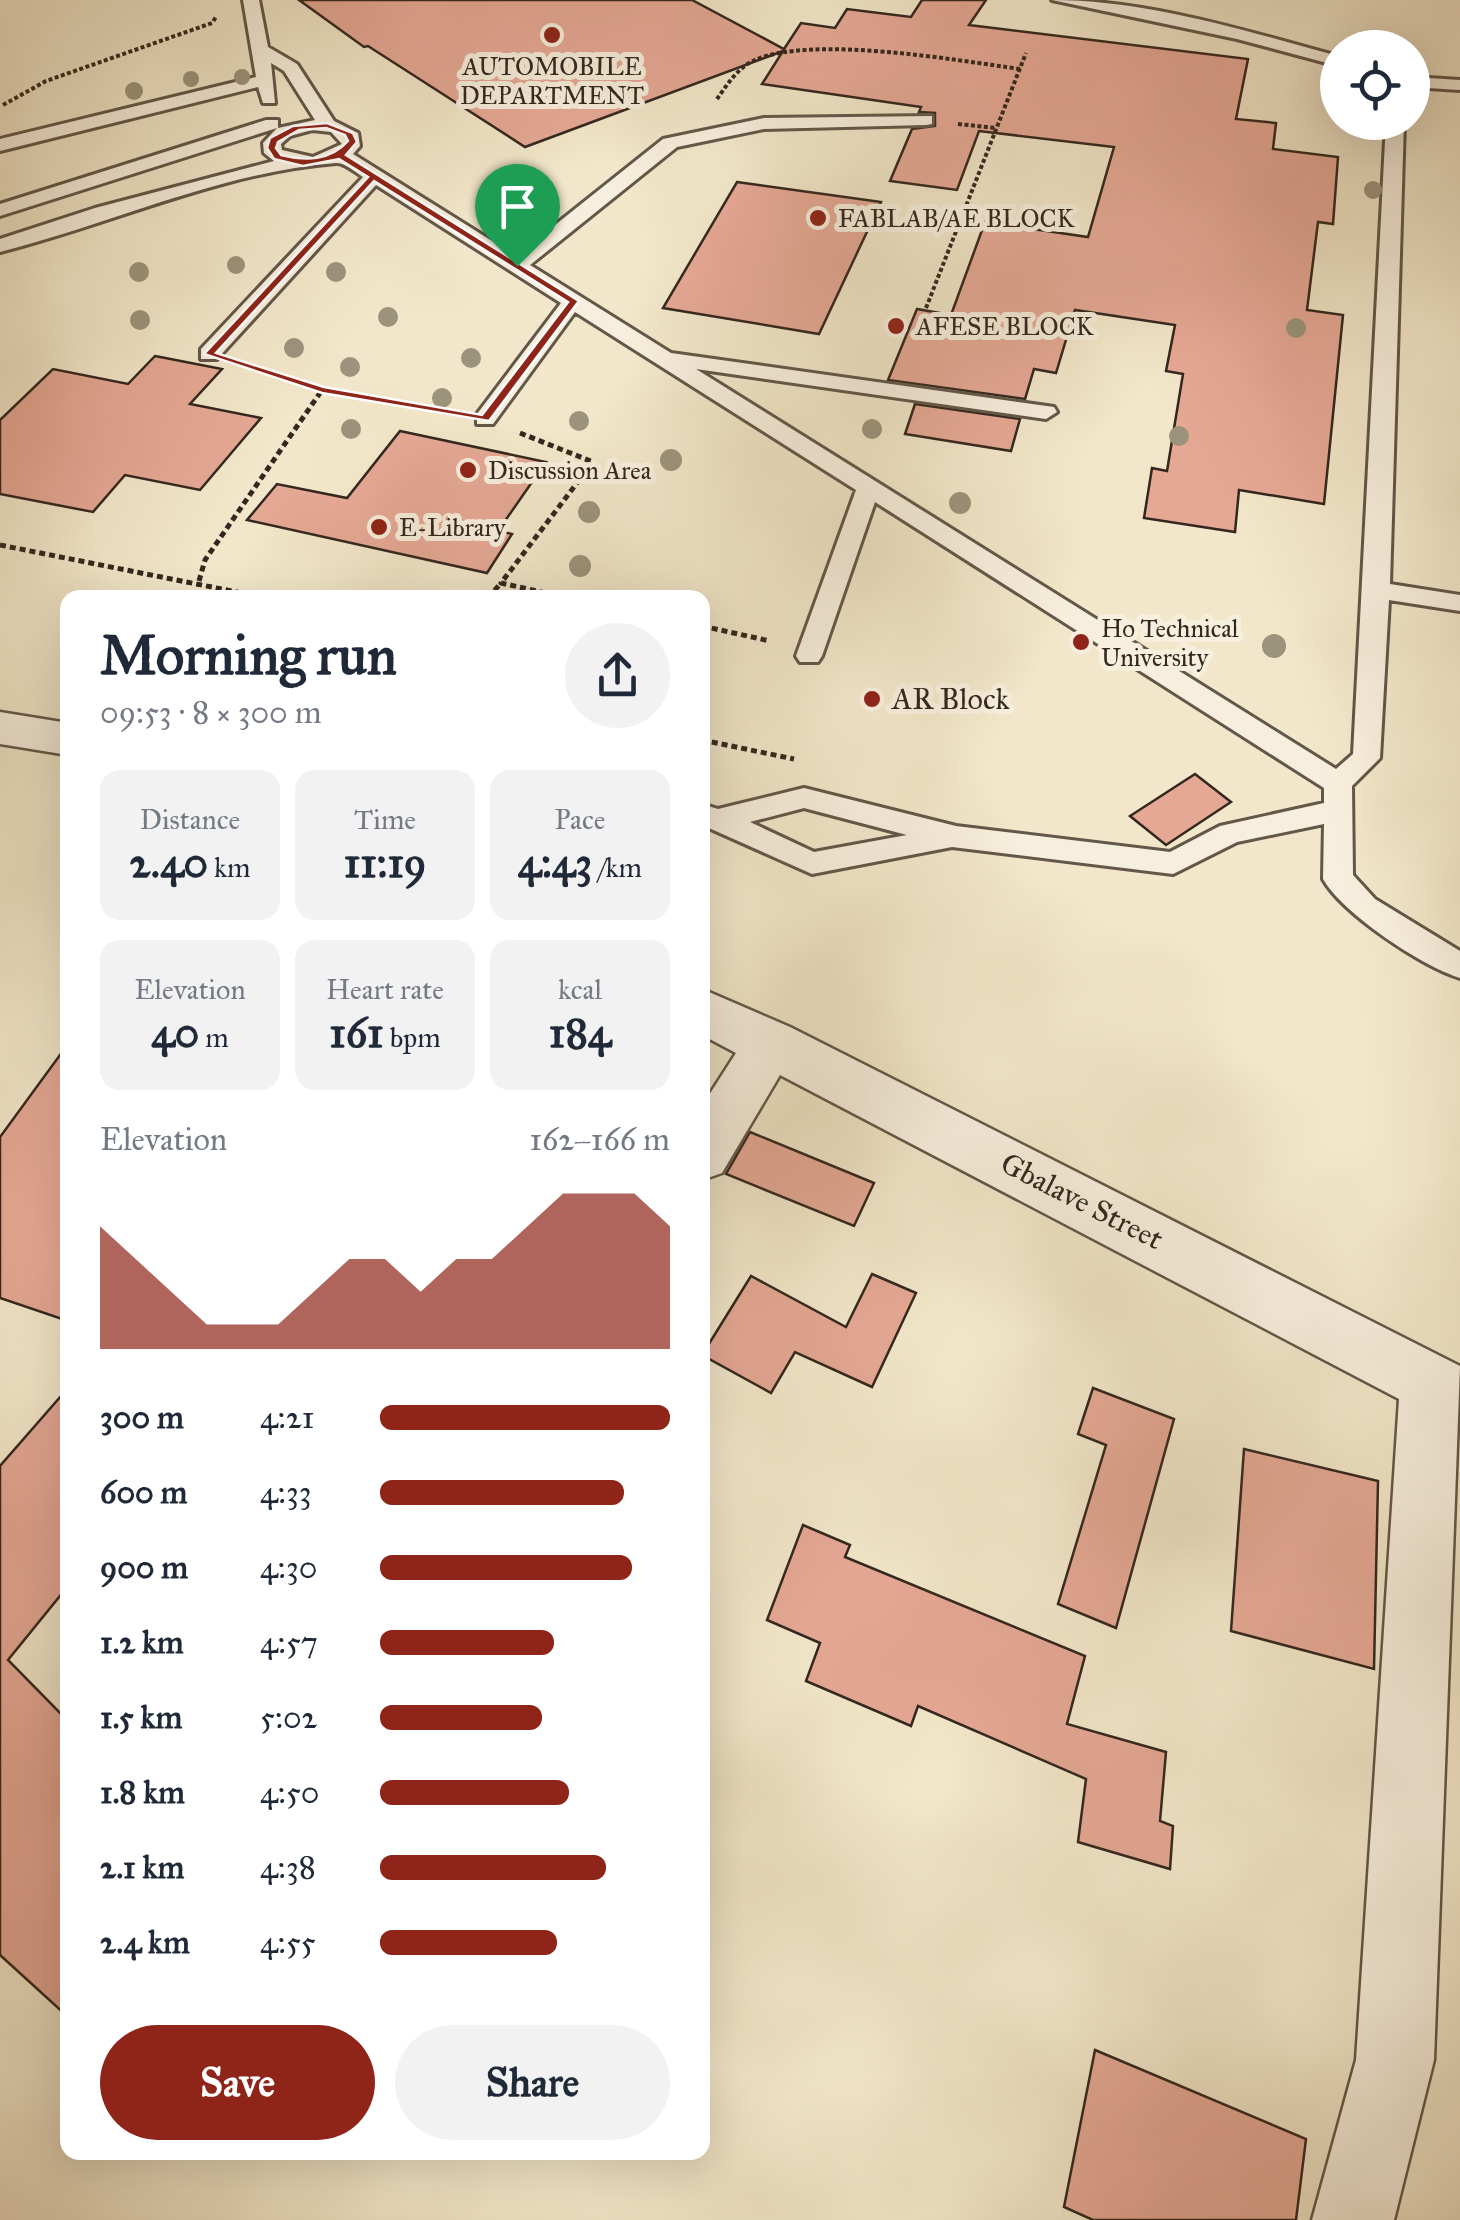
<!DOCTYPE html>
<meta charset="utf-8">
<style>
body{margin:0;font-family:"IM FELL Great Primer",serif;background:#f2f2f3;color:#1f2937;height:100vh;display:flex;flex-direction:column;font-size:38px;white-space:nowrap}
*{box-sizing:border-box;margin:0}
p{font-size:32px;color:#747a83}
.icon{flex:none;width:55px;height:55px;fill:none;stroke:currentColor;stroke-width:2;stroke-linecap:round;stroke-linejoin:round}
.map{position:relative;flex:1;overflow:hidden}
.panel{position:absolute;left:60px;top:590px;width:650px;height:1570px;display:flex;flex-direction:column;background:#fff;border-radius:20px;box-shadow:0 10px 40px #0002}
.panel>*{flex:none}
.tools{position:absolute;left:1320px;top:30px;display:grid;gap:20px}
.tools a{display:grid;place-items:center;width:110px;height:110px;border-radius:50%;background:#fff;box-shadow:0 10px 40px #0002;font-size:50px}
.pin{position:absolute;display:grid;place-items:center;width:85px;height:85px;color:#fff;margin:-102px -42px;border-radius:50% 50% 50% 0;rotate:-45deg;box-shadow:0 0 10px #0007}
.pin .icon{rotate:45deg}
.round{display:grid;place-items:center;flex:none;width:105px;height:105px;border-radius:52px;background:#f2f2f3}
.overview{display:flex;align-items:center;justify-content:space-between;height:170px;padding:0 40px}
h1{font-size:55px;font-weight:800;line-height:75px}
.figures{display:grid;grid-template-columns:repeat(3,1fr);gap:15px;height:170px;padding:10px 40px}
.figures div{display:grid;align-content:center;border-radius:20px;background:#f2f2f3;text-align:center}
.figures b{font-size:42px;font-weight:800}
.figures small{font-size:28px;font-weight:400}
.figures p{font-size:28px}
.chart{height:280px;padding:20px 40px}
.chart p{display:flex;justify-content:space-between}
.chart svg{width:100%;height:180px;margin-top:10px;fill:#8f2418;opacity:.7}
.primary-button{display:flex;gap:20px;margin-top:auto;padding:20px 40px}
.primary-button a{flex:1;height:115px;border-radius:60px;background:#8f2418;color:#fff;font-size:40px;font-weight:800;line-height:115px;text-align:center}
.primary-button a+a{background:#f2f2f3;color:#1f2937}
ul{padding:0 40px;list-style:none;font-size:32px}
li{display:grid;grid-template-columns:160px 120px 1fr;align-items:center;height:75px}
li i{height:25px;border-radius:12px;background:#8f2418}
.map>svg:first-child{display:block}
.building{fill:#e5a895;stroke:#33271e;stroke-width:2.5}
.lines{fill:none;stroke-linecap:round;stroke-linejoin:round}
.service-casing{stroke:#635749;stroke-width:6}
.minor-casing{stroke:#635749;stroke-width:5}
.path-far1{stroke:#33271e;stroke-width:4;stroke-dasharray:4 2.5;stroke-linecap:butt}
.path{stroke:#33271e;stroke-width:5;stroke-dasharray:6 4;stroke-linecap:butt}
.service{fill:#f7efdd;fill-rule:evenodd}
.minor{fill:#f7efdd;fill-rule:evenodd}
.tree{fill:#9c937c}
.route{fill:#8f2418;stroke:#fff;stroke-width:2.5;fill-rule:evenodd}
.poi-dot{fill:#8f2418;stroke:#f7efdd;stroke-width:4}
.labels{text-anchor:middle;stroke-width:10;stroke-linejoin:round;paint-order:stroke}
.far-poi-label{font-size:25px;fill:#33271e;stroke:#f7efdd;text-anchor:start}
.poi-label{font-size:30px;fill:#33271e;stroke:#f7efdd;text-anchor:start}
.street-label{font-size:30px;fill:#33271e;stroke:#f7efdd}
</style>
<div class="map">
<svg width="1460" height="2220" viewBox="0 0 1460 2220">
<rect width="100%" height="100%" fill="#f2e7ca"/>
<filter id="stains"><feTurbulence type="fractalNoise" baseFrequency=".002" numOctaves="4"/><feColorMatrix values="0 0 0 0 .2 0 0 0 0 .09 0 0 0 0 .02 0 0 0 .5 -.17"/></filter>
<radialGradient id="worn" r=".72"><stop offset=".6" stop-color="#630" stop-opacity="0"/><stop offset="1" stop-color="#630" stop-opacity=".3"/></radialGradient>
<g class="building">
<path d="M299,0H692L784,49L801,23L835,28L847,9L911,17L922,0H986L969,25L1248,59L1236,119L1276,123L1273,149L1338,157L1333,224L1318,222L1307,310L1343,315L1324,504L1239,490L1235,532L1144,518L1152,468L1167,471L1183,374L1166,371L1175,325L1075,310L1056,373L1034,369L1025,399L888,380L917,309L951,315L985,222L1088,237L1114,147L979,131L957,190L890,181L912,129L935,126V113L919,112L921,107L762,84L783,51L525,147L368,46L364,47Z"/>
<path d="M737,182L881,202L819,334L663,308Z"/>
<path d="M155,356L222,369L190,404L261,418L200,490L125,475L93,512L0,494V420L53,369L128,384Z"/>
<path d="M915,404L1020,419L1011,451L905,434Z"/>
<path d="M400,431L546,462L498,531L512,534L487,573L247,520L277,484L347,498Z"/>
<path d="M1195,774L1231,802L1166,845L1130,816Z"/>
<path d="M68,1044V1321L0,1298V1137Z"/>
<path d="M750,1132L874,1183L854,1226L726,1174Z"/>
<path d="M872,1274L916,1293L872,1387L795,1352L771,1393L702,1355L751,1276L846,1327Z"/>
<path d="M68,1388V1586L8,1660L68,1721V2017L0,1955V1466Z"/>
<path d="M1093,1388L1174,1419L1116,1628L1058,1604L1106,1445L1078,1434Z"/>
<path d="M1244,1449L1378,1481L1374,1669L1231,1631Z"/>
<path d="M803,1525L850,1545L845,1557L1085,1656L1067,1724L1166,1752L1160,1821L1173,1826L1170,1869L1078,1842L1086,1779L918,1706L911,1726L806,1681L820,1643L767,1620Z"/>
<path d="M1095,2050L1306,2139L1296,2220H1093L1064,2207Z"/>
</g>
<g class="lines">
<defs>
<g id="service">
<path d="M243,0H259L268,47L297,64L334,121L358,133L360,146L353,154L516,256L663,139L764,118L932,116V124L926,125L764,129L677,147L530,265L671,353L1054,407L1057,412L1046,419L696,369L1336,769L1353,754L1386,122H1404L1390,584L1460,595V611L1389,600L1380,758L1352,786L1353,875L1375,899L1460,951V978C1422,966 1343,914 1323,879L1324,824L1237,842L1173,874L952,847L812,874L702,825V804L718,809L804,788L956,826L1170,852L1220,826L1324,803V788L875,502L822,656L818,662H800L796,656L856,490L575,312L493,424H477V414L561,303L376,185L217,359H201V349L363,177C355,172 344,162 336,163C221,172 111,224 0,252V239L95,208L274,161L264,153L263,143L277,128L0,216V204L266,120H278V128L315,120L284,71L271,63L275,103H263L258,87L0,151V139L256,77ZM312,130L331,132L342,144L313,157L282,150L281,144L290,136ZM804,808L907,835L814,852L750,822Z"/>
<path d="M1052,0C1147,0 1246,31 1338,56V66L1237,39Z"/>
<path d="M1412,77L1460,80V90L1412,87Z"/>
</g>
<g id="minor">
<path d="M0,712L68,723V755L0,744Z"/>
<path d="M702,989L790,1027L1460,1366L1434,2060L1394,2220H1312L1356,2060L1399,1399L780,1075L722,1173L702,1180V1106L736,1053L702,1035Z"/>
</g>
</defs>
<use href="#service" class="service-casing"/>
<use href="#minor" class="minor-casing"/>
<g class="path-far1">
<path d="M717,99C727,85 738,67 755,60C813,35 955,60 1020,69"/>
<path d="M3,105L46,81L212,23L216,17"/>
<path d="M958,124L996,128"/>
<path d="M926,308L1026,53"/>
</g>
<g class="path">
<path d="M322,390L451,413"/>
<path d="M520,433L593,462L501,583L568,598"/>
<path d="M0,545L267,598"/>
<path d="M199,581L205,560L322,390L250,367"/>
<path d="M488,598L501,583"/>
<path d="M702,626L770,641"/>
<path d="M702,740L794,759"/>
</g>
<use href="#service" class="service"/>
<use href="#minor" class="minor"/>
</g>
<g class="tree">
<circle cx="242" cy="77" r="8"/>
<circle cx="191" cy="79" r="8"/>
<circle cx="134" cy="91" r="9"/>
<circle cx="1373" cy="190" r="9"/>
<circle cx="236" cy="265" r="9"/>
<circle cx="139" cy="272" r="10"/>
<circle cx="336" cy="272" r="10"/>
<circle cx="388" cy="317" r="10"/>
<circle cx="140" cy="320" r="10"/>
<circle cx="1296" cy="328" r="10"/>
<circle cx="294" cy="348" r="10"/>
<circle cx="471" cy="358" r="10"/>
<circle cx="350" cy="367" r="10"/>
<circle cx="442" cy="398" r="10"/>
<circle cx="579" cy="421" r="10"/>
<circle cx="351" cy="429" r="10"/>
<circle cx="872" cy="429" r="10"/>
<circle cx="1179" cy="436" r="10"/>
<circle cx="671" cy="460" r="11"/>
<circle cx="960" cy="503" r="11"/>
<circle cx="589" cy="512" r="11"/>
<circle cx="580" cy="566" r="11"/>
<circle cx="1274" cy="646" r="12"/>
</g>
<path class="route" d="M327,123L353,133L357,142L346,155L579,301L489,421L322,393L204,354L368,177L339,159L303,166L274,159L267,148L270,138L293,126ZM326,128L345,135L348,141C330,161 306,161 281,155L276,148L278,142L299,130ZM374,181L568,302L482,415L324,387L216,353Z"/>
<g class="poi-dot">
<circle cx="552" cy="35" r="10"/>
<circle cx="818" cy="218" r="10"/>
<circle cx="896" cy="326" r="10"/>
<circle cx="468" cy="470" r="10"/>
<circle cx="379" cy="527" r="10"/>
<circle cx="1081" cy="642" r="10"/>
<circle cx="872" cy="699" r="10"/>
</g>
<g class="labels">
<g class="far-poi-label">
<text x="552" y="75" text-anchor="middle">AUTOMOBILE<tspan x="552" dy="29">DEPARTMENT</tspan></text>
<text x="838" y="227">FABLAB/AE BLOCK</text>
<text x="916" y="335">AFESE BLOCK</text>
<text x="488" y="479">Discussion Area</text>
<text x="399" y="536">E-Library</text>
<text x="1101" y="637">Ho Technical<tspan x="1101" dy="29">University</tspan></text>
</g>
<g class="poi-label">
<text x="892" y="709">AR Block</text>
</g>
<g class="street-label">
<text transform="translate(1082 1201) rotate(27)" y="10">Gbalave Street</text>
</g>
</g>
<rect width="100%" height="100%" filter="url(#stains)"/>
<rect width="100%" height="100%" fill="url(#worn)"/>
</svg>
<div class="tools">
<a><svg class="icon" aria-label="locate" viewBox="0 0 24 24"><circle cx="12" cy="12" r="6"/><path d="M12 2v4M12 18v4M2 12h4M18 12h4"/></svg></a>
</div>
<div class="pin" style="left:517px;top:266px;background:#1e9e55"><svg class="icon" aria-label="arrive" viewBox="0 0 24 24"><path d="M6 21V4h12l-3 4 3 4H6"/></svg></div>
<section class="panel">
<div class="overview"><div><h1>Morning run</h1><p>09:53 · 8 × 300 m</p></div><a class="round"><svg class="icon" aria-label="share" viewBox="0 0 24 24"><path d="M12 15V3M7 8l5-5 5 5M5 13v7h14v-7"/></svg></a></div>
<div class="figures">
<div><p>Distance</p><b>2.40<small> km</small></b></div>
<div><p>Time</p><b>11:19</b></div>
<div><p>Pace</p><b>4:43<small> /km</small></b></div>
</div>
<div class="figures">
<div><p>Elevation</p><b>40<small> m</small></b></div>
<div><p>Heart rate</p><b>161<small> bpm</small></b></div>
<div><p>kcal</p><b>184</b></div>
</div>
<div class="chart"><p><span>Elevation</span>162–166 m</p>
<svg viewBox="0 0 160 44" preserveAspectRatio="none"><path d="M0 44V14L10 22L20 30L30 38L40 38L50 38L60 30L70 22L80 22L90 30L100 22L110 22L120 14L130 6L140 6L150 6L160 14V44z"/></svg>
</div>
<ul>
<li><b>300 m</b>4:21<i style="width:100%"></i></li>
<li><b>600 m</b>4:33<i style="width:84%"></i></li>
<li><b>900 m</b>4:30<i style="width:87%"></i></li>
<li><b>1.2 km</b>4:57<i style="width:60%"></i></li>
<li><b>1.5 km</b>5:02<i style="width:56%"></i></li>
<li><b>1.8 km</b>4:50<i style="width:65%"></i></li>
<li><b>2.1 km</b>4:38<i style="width:78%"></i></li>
<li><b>2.4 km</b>4:55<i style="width:61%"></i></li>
</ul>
<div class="primary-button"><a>Save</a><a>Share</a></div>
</section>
</div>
